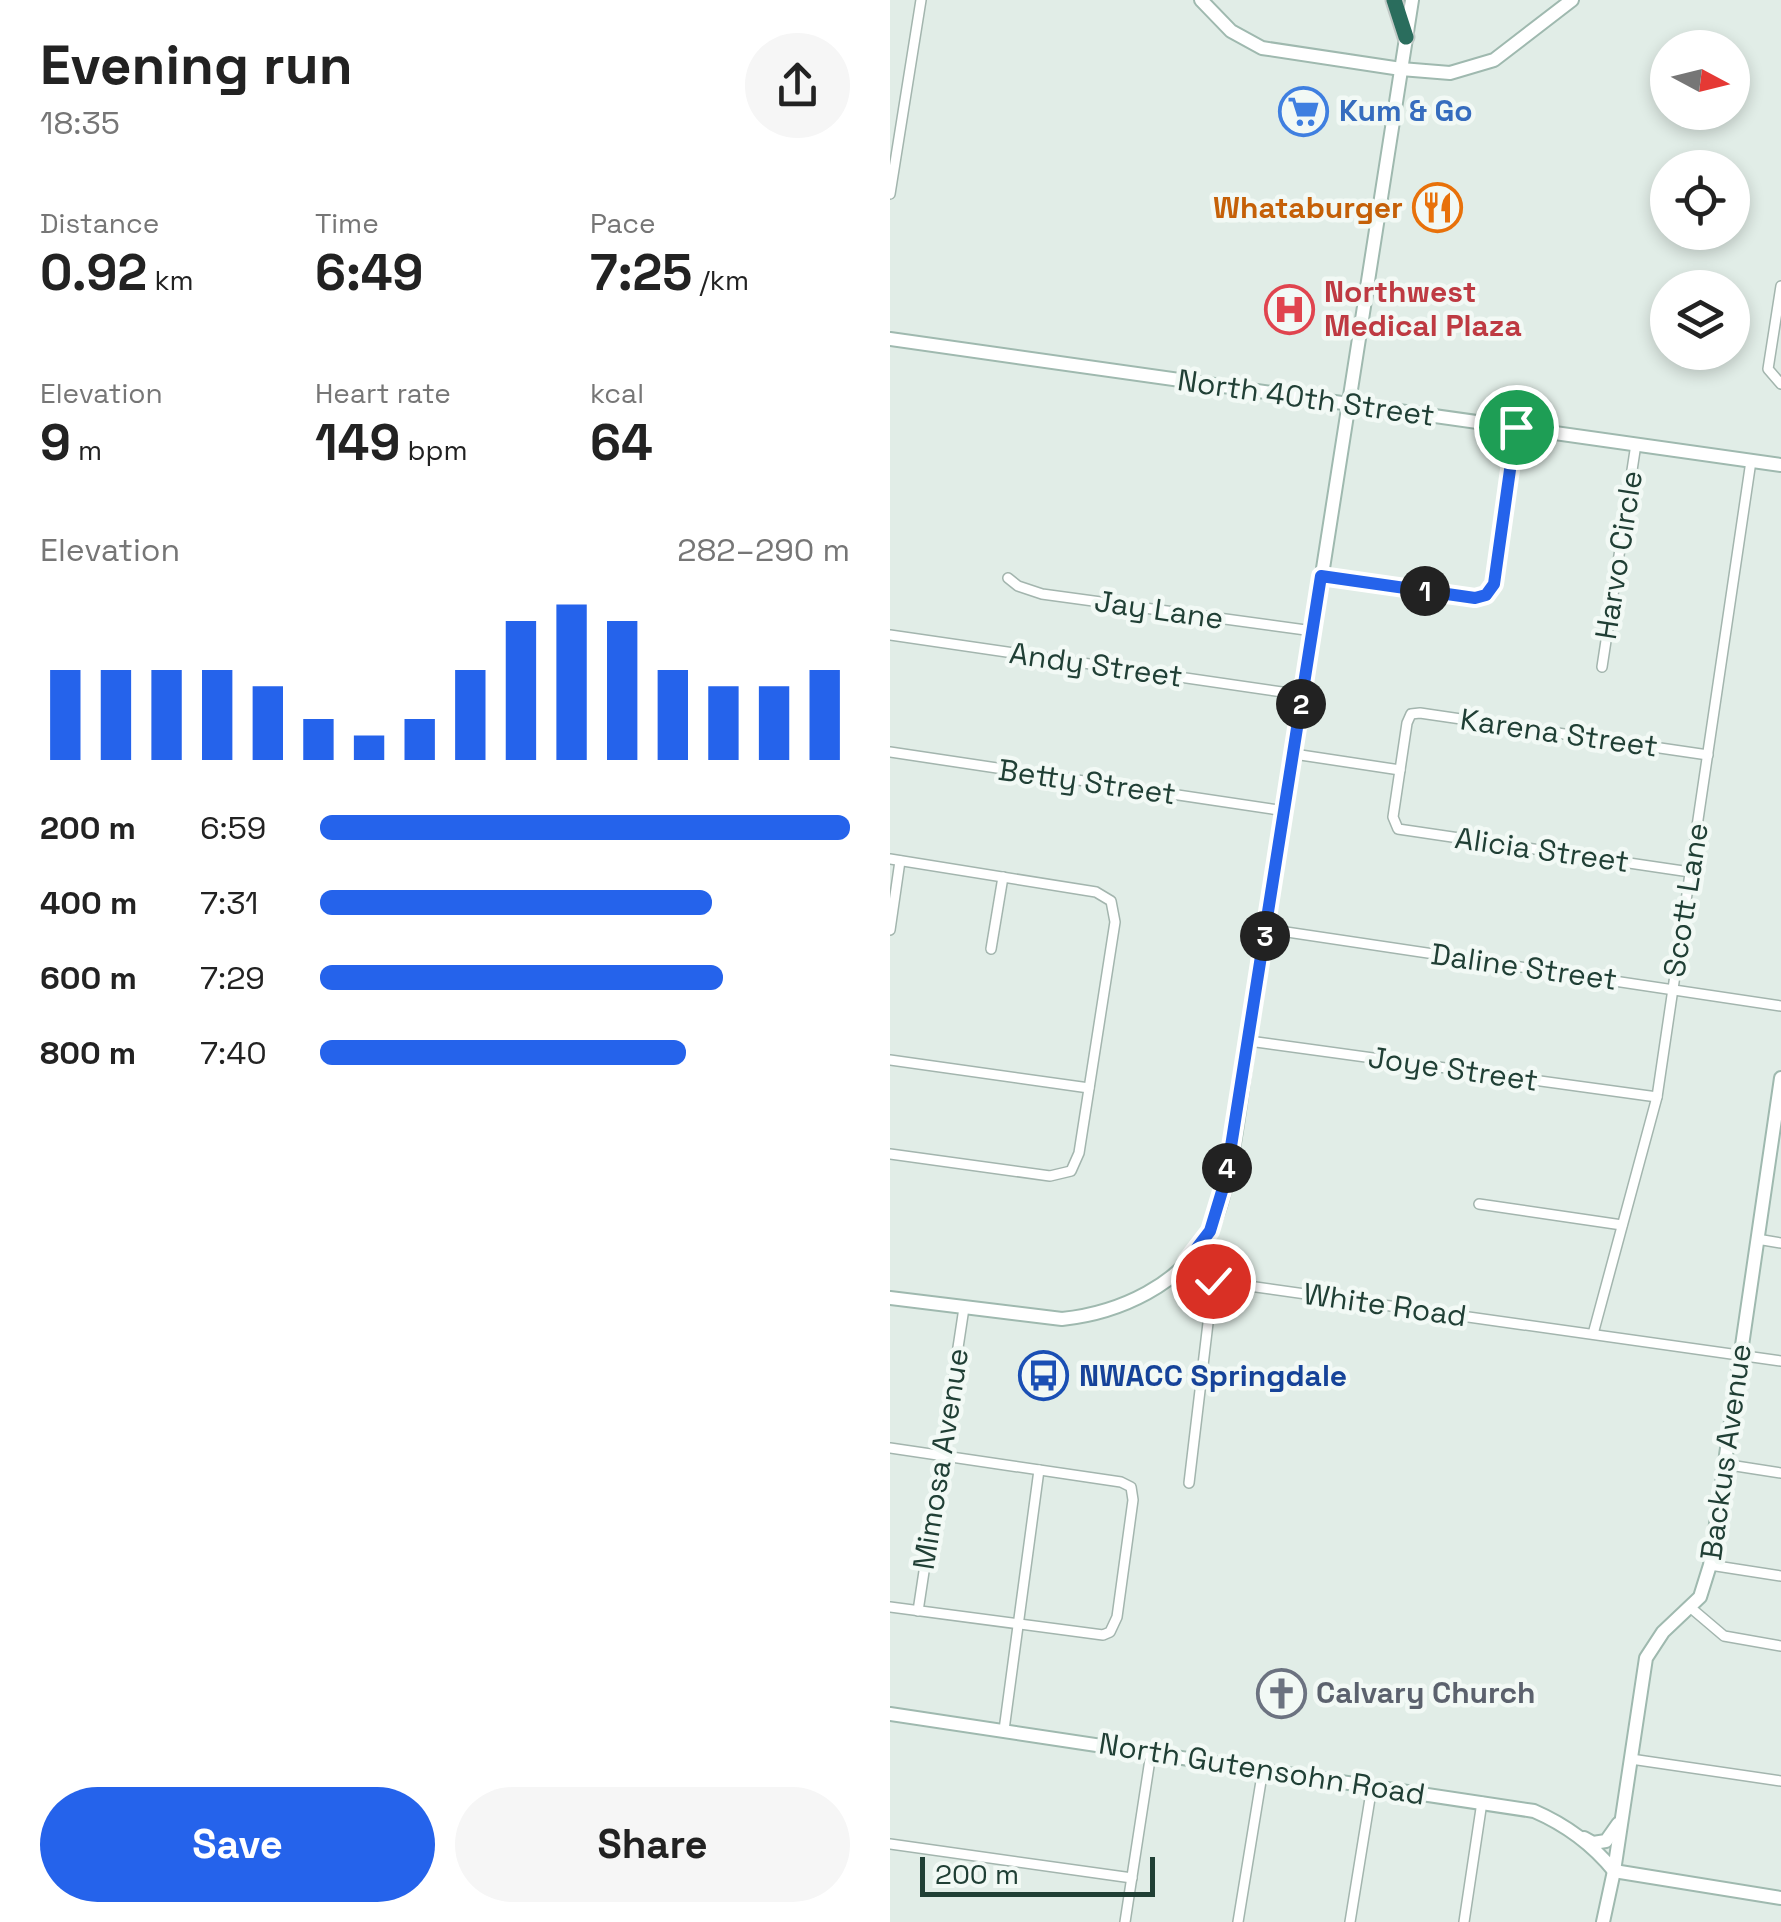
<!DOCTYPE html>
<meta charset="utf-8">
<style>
body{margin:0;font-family:"Space Grotesk",sans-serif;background:#f6f6f6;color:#222;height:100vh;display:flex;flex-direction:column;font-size:38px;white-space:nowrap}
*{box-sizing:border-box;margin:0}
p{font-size:32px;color:#767676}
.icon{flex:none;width:55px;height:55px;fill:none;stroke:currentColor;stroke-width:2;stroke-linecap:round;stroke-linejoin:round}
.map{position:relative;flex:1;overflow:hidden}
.side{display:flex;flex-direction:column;background:#fff;width:890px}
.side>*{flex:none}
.needle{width:65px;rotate:97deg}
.controls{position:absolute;left:760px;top:30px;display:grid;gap:20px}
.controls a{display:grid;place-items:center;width:100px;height:100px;border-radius:50%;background:#fff;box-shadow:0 5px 15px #0003;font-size:50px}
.scale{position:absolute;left:30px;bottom:25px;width:235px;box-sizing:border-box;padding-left:10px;border:5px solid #203f35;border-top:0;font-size:28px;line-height:35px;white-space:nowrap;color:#203f35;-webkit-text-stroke:8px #f2f9f5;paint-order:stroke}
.pin{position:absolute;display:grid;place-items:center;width:85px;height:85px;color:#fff;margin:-42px;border:5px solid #fff;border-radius:50%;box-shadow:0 2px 10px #0007}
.km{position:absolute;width:50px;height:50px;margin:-25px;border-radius:50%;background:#222;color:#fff;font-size:28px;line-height:50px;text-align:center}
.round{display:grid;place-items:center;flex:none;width:105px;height:105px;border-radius:52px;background:#f6f6f6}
.headline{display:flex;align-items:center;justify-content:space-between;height:170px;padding:0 40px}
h1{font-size:55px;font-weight:600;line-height:75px}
.stats{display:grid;grid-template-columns:repeat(3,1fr);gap:15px;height:170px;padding:10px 40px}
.stats div{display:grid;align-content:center}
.stats b{font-size:50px;font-weight:600}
.stats small{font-size:28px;font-weight:400}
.stats p{font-size:28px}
.chart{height:280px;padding:20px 40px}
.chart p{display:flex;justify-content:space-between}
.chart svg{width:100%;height:180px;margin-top:10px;stroke:#2563eb;stroke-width:6}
.action{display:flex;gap:20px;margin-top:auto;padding:20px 40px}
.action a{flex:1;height:115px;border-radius:60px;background:#2563eb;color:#fff;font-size:40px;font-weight:600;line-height:115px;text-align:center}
.action a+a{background:#f6f6f6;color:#222}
ul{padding:0 40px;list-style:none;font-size:32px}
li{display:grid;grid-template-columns:160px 120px 1fr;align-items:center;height:75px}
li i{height:25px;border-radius:12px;background:#2563eb}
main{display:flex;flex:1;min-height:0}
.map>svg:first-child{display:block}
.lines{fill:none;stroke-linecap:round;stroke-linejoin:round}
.street-casing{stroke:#a3b5ae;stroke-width:12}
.secondary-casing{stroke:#9fb9af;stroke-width:16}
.highway-casing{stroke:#c1c9c6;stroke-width:19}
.street{stroke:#fff;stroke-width:9}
.secondary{stroke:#fff;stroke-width:12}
.highway{stroke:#2a6d5d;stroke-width:15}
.route-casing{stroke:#fff;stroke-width:20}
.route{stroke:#2563eb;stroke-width:12}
.labels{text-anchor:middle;stroke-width:9;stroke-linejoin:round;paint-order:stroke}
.shop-label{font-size:30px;font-weight:bold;fill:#366cbe;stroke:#f2f9f5;text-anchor:start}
.food-label{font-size:30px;font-weight:bold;fill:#c56008;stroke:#f2f9f5;text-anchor:end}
.health-label{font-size:30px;font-weight:bold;fill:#be3a42;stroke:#f2f9f5;text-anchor:start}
.street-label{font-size:30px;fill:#203f35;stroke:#f2f9f5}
.transit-label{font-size:30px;font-weight:bold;fill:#164399;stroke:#f2f9f5;text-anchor:start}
.worship-label{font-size:30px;font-weight:bold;fill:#5b616d;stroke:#f2f9f5;text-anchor:start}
</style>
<main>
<section class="side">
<div class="headline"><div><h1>Evening run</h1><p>18:35</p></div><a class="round"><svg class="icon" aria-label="share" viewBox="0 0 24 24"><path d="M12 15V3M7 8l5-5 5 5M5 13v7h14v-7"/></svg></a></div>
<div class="stats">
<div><p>Distance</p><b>0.92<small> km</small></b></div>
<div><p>Time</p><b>6:49</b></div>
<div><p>Pace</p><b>7:25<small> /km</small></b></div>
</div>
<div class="stats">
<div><p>Elevation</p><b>9<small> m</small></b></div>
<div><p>Heart rate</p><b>149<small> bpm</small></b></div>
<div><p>kcal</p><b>64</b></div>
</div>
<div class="chart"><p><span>Elevation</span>282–290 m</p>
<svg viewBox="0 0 160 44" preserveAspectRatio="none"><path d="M5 44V22M15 44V22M25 44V22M35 44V22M45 44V26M55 44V34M65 44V38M75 44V34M85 44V22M95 44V10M105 44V6M115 44V10M125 44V22M135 44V26M145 44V26M155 44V22"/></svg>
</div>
<ul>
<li><b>200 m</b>6:59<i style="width:100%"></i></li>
<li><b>400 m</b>7:31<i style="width:74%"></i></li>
<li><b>600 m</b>7:29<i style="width:76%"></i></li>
<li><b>800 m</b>7:40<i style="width:69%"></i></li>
</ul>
<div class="action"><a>Save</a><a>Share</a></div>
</section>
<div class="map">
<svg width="891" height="1922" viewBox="0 0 891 1922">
<rect width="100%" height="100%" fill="#e1ede7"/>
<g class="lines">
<defs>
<g id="street">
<path d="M0,194L31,0"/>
<path d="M891,286L878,369L891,384"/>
<path d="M431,576L585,598L596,595L604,584L626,427"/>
<path d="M118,578L128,586L152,594L423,631"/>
<path d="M0,635L413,695"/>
<path d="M712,667L746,444"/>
<path d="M0,752L395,811"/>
<path d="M404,754L510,770"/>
<path d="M0,859L206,892L221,901L225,922L189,1153L181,1171L160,1176L0,1154"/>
<path d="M800,872L508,829L503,817L517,723L521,714L530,713L818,755"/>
<path d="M377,929L891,1006"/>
<path d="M0,930L10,861"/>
<path d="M101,949L113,877"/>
<path d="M359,1041L767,1097"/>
<path d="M0,1060L199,1088"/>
<path d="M589,1204L732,1225"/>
<path d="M867,1239L891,1243"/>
<path d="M297,1261L323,1281L891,1361"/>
<path d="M703,1334L767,1097L861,461"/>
<path d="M0,1448L231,1482L241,1487L243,1500L227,1617L220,1632L213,1635L0,1607"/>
<path d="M833,1464L891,1473"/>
<path d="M299,1483L323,1281"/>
<path d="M820,1565L891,1576"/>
<path d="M801,1608L834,1636L891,1646"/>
<path d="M28,1611L74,1308"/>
<path d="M114,1730L149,1470"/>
<path d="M741,1759L891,1781"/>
<path d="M0,1844L242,1878"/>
<path d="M235,1922L261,1753"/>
<path d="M348,1922L373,1769"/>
<path d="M460,1922L482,1786"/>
<path d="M574,1922L592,1802"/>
</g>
<g id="secondary">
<path d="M311,0L341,31L372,48L511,69L560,73L604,60L682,0"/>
<path d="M0,339L891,465"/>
<path d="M0,1298L172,1319C229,1313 292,1285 320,1231C343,1186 350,1094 359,1041L522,0"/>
<path d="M0,1714L644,1811C674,1824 703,1845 724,1871"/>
<path d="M694,1838L703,1843L716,1841L728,1824"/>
<path d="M724,1871L891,1898"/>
<path d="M713,1922L724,1871L756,1658L773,1632L810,1597L820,1565L891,1078"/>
</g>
<path id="highway" d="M504,0L516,37"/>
</defs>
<use href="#street" class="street-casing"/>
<use href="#secondary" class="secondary-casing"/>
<use href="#highway" class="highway-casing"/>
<use href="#street" class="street"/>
<use href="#secondary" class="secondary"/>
<use href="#highway" class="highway"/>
</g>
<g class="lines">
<defs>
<path id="route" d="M323,1281L297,1261L320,1231L336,1178L431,576L585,598L596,595L604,584L626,427"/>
</defs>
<use href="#route" class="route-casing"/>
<use href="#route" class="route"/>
</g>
<defs>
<symbol id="supermarket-ring" viewBox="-11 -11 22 22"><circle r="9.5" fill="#f2f9f5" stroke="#3f7fe0" stroke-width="1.5"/><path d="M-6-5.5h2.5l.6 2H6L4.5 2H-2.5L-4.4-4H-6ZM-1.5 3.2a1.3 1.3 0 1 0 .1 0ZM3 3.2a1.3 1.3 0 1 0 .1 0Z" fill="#3f7fe0"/></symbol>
<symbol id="restaurant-ring" viewBox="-11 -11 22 22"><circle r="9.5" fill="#f2f9f5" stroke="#e8710a" stroke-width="1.5"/><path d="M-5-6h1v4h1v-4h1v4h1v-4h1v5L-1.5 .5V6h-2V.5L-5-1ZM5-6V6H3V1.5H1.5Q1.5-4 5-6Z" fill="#e8710a"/></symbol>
<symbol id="hospital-ring" viewBox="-11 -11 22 22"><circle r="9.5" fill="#f2f9f5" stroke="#e0444e" stroke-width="1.5"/><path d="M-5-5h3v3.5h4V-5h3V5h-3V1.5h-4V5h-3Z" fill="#e0444e"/></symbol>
<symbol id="bus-ring" viewBox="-11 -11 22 22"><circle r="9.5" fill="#f2f9f5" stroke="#1a4fb4" stroke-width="1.5"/><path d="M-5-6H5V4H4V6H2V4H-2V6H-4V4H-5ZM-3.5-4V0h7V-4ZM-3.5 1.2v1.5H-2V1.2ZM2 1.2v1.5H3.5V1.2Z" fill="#1a4fb4"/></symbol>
<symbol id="church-ring" viewBox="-11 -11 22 22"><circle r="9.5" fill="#f2f9f5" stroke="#6b7280" stroke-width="1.5"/><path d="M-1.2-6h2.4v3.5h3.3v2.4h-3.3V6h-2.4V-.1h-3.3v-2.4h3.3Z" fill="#6b7280"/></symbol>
</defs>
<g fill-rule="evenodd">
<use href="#supermarket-ring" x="386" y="84" width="55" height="55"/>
<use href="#restaurant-ring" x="520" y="180" width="55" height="55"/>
<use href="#hospital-ring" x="372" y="282" width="55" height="55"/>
<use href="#bus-ring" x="126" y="1348" width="55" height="55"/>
<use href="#church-ring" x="364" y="1666" width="55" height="55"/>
</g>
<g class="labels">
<g class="shop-label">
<text x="449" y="121">Kum &amp; Go</text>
</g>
<g class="food-label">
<text x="513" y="218">Whataburger</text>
</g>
<g class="health-label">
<text x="434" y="302">Northwest<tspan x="434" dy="34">Medical Plaza</tspan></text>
</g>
<g class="street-label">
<text transform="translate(416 398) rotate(8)" y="10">North 40th Street</text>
<text transform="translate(729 555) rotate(-81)" y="10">Harvo Circle</text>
<text transform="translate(269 610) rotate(8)" y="10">Jay Lane</text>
<text transform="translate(206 665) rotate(8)" y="10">Andy Street</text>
<text transform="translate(669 733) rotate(8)" y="10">Karena Street</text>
<text transform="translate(197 782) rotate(8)" y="10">Betty Street</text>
<text transform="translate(652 850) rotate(8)" y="10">Alicia Street</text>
<text transform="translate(796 900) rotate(-81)" y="10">Scott Lane</text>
<text transform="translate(634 967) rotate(8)" y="10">Daline Street</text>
<text transform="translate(563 1069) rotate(8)" y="10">Joye Street</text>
<text transform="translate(495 1305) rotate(8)" y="10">White Road</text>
<text transform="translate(836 1452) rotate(-82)" y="10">Backus Avenue</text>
<text transform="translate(51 1459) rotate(-81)" y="10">Mimosa Avenue</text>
<text transform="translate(372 1769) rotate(9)" y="10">North Gutensohn Road</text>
</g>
<g class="transit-label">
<text x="189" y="1386">NWACC Springdale</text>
</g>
<g class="worship-label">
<text x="426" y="1703">Calvary Church</text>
</g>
</g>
</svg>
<div class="controls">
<a><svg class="needle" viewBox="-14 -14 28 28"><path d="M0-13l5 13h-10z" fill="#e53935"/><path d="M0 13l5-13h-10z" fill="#767676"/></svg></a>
<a><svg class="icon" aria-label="locate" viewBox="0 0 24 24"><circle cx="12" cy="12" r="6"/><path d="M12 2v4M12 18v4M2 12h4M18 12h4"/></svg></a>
<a><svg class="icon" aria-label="layers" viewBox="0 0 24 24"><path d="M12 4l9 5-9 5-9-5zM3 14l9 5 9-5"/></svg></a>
</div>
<div class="scale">200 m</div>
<div class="pin" style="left:626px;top:427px;background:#1e9e55"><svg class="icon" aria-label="arrive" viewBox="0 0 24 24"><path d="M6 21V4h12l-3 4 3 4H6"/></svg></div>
<div class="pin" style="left:323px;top:1281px;background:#d93025"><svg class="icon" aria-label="check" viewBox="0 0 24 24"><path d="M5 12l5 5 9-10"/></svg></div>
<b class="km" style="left:535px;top:591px">1</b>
<b class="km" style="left:411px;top:704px">2</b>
<b class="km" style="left:375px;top:936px">3</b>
<b class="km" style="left:337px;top:1168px">4</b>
</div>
</main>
